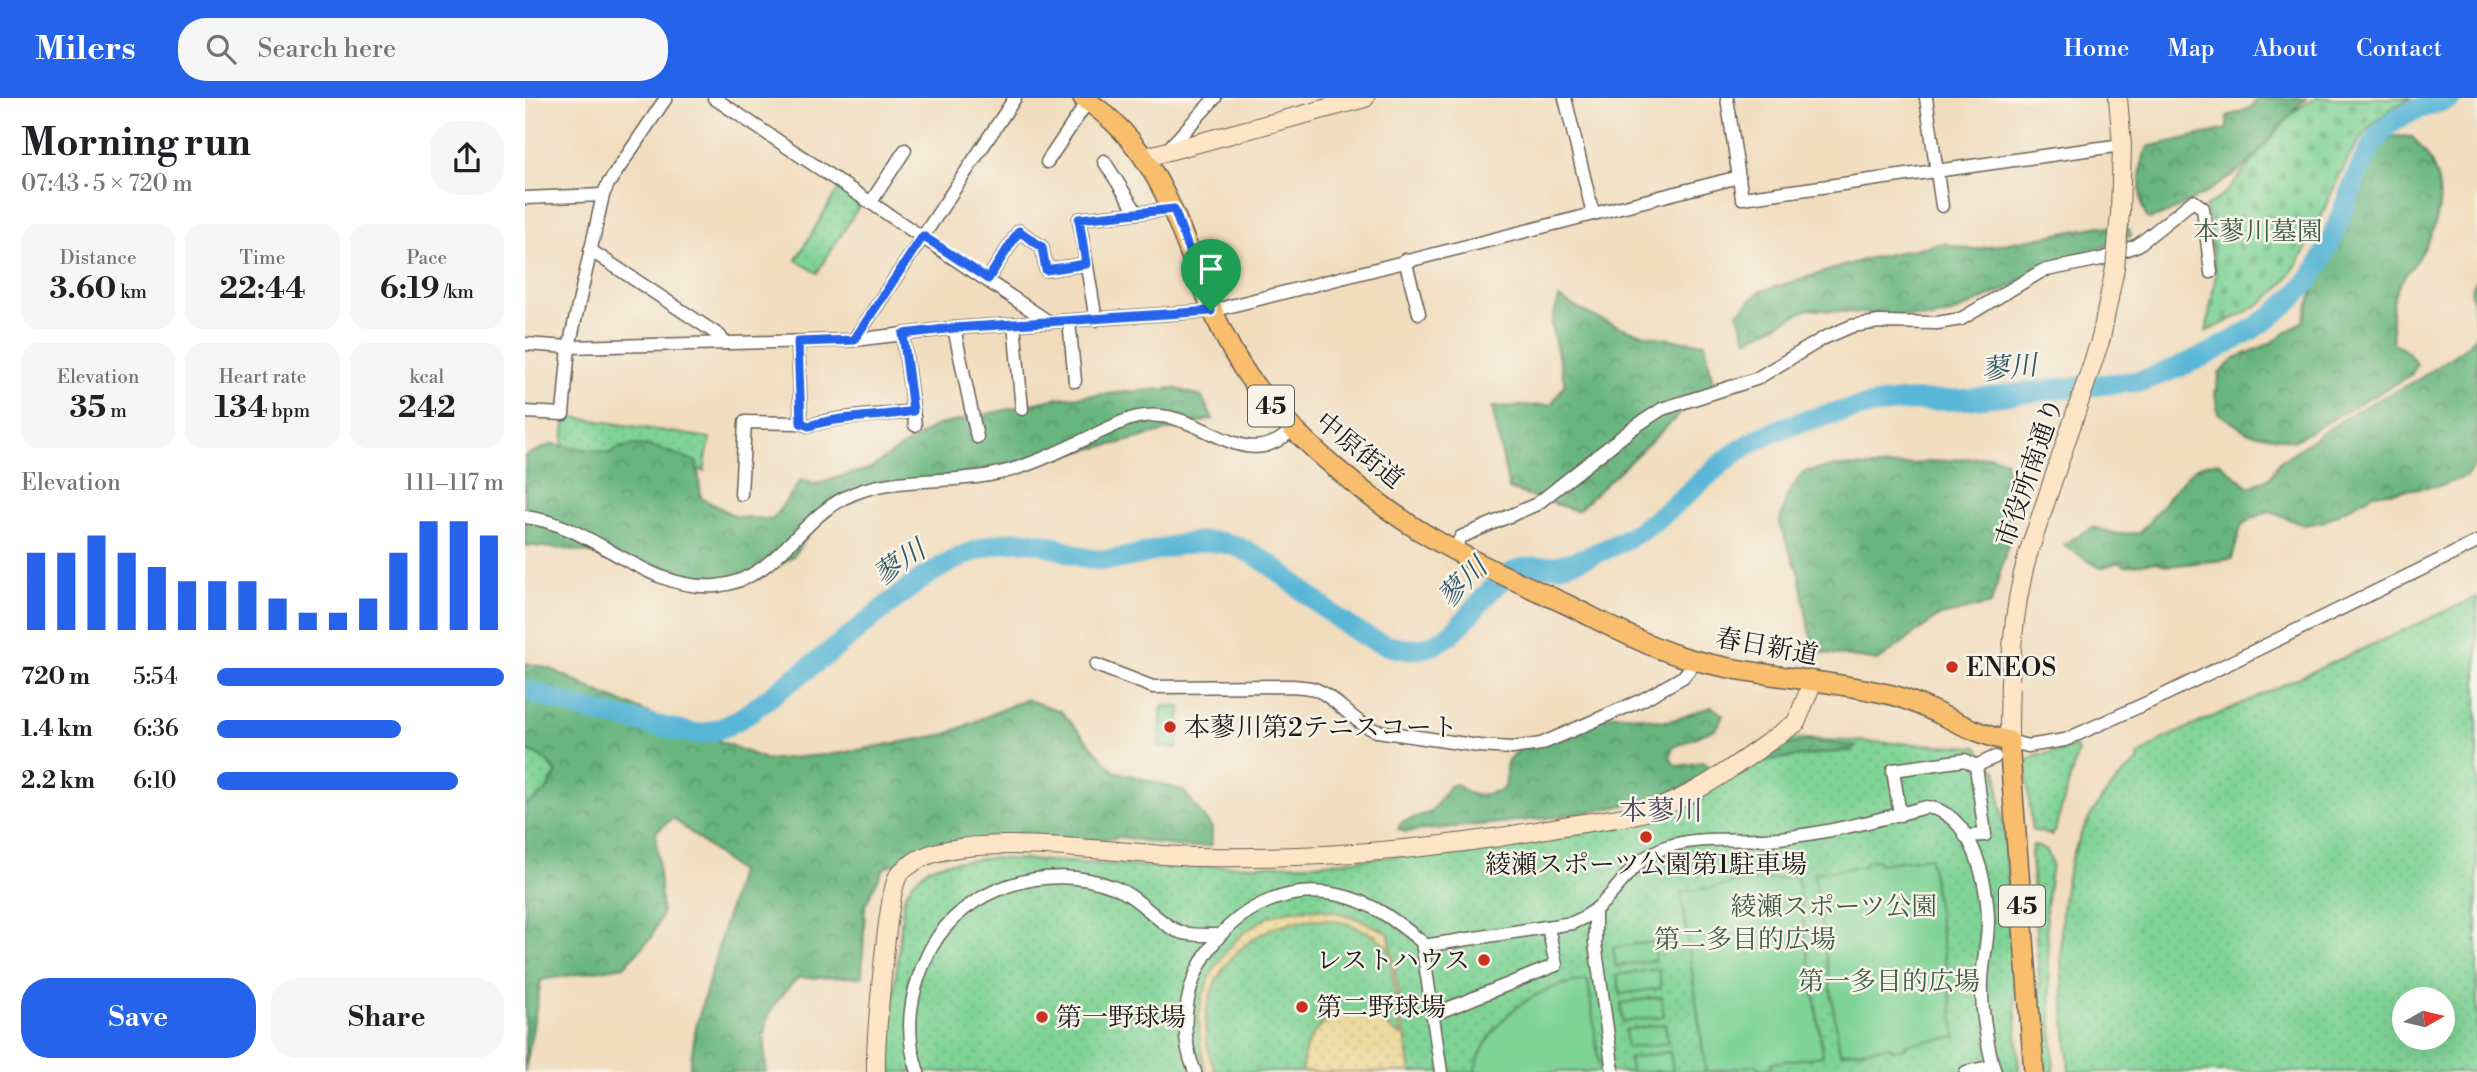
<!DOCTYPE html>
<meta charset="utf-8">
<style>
body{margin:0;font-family:"Libre Bodoni","Noto Serif JP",serif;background:#f6f6f6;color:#202124;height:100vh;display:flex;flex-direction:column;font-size:26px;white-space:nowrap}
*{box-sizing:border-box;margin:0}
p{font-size:23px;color:#757577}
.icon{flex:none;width:38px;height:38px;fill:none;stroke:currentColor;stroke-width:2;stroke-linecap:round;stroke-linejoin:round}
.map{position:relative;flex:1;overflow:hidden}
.drawer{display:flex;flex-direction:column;background:#fff;width:525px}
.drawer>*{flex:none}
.needle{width:46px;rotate:82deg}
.buttons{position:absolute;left:1867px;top:889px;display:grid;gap:14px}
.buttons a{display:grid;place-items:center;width:63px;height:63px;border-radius:50%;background:#fff;box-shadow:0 7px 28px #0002;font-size:35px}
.pin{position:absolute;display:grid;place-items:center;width:60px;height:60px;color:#fff;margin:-72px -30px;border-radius:50% 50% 50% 0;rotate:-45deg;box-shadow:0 0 7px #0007}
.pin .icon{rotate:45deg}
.round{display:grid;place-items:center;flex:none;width:74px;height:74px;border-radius:28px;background:#f6f6f6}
.headline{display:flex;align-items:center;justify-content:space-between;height:119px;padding:0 21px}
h1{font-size:38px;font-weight:800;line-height:52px}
.stats{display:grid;grid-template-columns:repeat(3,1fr);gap:10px;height:119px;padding:7px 21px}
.stats div{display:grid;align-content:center;border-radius:18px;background:#f6f6f6;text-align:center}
.stats b{font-size:30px;font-weight:800}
.stats small{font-size:19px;font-weight:400}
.stats p{font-size:19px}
.chart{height:196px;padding:14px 21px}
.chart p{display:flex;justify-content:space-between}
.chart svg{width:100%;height:126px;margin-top:7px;stroke:#2563eb;stroke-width:6}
.primary-button{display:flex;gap:14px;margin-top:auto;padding:14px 21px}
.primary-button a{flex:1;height:80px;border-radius:28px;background:#2563eb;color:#fff;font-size:28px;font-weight:800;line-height:80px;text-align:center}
.primary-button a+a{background:#f6f6f6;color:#202124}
ul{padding:0 21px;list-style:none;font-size:23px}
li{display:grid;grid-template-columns:112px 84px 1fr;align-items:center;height:52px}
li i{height:18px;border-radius:9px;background:#2563eb}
header{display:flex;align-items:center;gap:42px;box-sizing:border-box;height:98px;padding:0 35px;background:#2563eb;color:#fff}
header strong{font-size:33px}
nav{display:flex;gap:38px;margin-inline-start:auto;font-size:24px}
.search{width:490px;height:63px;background:#f6f6f6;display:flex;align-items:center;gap:18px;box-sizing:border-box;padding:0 24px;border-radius:28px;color:#757577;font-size:26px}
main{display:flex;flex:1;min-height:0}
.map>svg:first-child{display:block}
.grass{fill:url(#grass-dots);stroke:#4e7858;stroke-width:2;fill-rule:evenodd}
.forest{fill:url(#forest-crowns);stroke:#42684d;stroke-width:2}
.sand{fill:url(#sand-dots);stroke:#857b5d;stroke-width:2}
.cemetery{fill:url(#cemetery-stones);stroke:#4e7858;stroke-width:2}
.pitch{fill:#7fd395;stroke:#4e7858;stroke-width:2}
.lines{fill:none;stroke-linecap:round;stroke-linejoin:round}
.river{stroke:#58b6d6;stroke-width:21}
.street-casing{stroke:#676055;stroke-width:15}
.secondary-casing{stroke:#676055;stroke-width:20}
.primary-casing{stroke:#676055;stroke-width:22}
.street{stroke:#fff;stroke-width:12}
.secondary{stroke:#fde5c5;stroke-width:18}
.primary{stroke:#f9be6d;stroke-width:19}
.secondary-bridge-casing{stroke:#676055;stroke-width:20;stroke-linecap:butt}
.secondary-bridge{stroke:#fde5c5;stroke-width:18}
.route-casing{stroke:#fff;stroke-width:14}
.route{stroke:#2563eb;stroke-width:9}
.poi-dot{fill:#c8321e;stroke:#f7f3e8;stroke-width:2.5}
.labels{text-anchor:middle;stroke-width:5;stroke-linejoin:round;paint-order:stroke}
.shield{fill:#f7f3e8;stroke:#5e5c59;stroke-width:2}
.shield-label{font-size:24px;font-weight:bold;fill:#1c1c1c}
.park-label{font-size:26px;fill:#3f5c46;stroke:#f7f3e8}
.street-label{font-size:26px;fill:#1c1c1c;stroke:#f7f3e8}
.poi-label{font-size:26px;fill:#1c1c1c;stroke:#f7f3e8;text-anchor:start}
.water-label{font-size:28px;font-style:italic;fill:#345a66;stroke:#f7f3e8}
.neighbourhood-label{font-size:28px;fill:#4f4a5c;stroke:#f7f3e8}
</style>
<header>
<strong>Milers</strong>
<div class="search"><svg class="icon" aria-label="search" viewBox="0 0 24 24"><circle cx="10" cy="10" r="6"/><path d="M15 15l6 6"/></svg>Search here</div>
<nav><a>Home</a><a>Map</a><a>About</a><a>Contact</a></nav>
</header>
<main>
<section class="drawer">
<div class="headline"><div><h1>Morning run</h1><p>07:43 · 5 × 720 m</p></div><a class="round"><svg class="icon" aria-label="share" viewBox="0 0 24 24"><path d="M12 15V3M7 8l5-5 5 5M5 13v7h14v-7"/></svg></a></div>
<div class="stats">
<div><p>Distance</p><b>3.60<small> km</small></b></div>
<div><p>Time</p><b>22:44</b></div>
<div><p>Pace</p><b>6:19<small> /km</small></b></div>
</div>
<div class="stats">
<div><p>Elevation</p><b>35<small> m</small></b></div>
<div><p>Heart rate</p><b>134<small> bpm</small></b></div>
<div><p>kcal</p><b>242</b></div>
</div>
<div class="chart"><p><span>Elevation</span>111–117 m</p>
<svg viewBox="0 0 160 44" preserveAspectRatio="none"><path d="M5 44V17M15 44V17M25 44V11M35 44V17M45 44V22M55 44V27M65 44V27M75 44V27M85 44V33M95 44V38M105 44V38M115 44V33M125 44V17M135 44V6M145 44V6M155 44V11"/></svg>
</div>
<ul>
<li><b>720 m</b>5:54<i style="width:100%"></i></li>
<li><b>1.4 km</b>6:36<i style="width:64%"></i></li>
<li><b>2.2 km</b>6:10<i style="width:84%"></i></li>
</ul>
<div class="primary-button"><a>Save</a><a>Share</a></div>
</section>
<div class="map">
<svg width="1952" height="974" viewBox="0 0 1952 974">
<defs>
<pattern id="grass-dots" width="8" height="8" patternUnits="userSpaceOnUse" patternTransform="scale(1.75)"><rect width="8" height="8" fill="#7fd395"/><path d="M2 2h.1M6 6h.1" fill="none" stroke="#6db580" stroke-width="1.8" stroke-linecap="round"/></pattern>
<pattern id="forest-crowns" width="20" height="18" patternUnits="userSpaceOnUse" patternTransform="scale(1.75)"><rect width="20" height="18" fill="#67b57e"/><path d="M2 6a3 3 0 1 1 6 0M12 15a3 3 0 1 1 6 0" fill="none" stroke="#549266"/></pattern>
<pattern id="sand-dots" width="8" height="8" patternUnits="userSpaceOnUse" patternTransform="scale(1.75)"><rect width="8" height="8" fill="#eeda9e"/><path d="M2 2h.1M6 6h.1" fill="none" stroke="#ccba88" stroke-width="1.8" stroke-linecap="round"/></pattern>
<pattern id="cemetery-stones" width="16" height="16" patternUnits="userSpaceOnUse" patternTransform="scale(1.75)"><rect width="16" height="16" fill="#7fd395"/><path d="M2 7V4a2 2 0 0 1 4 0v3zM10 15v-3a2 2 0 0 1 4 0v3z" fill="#6db580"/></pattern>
</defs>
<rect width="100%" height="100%" fill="#f7f3e8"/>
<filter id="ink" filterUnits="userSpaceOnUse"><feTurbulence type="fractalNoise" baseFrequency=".0143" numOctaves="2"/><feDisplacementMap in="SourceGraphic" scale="14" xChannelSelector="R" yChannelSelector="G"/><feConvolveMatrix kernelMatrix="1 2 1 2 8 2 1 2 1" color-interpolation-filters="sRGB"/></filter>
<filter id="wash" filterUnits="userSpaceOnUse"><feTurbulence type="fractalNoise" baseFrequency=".00686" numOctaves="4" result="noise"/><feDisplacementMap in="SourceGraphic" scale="28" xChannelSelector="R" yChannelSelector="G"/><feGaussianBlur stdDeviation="1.57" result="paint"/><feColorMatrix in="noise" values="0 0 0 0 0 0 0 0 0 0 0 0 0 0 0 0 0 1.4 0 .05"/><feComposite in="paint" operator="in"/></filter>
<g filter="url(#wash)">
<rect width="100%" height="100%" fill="#f1ddbe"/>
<g class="grass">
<path d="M315,88L338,102L292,175L271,162Z"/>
<path d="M41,318L185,340L179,373L37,351Z"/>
<path d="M1952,499V974H1544C1537,855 1511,749 1614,662L1613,658L1636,642ZM1880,901H1918V940H1880Z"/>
<path d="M0,605L104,637L0,728Z"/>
<path d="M1261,640L1452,649L1472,674L1484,784L1494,974H361L379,799L388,784L404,770L419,765L466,760L632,769L790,766L1026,743L1128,717Z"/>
<path d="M1549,648L1553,653L1530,732L1526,737L1507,732L1501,667C1509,652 1519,658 1532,654C1538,653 1543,650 1549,648Z"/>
<path d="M1508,747L1522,753L1527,765L1521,809L1529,974H1522L1519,957L1506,756Z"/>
</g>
<g class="forest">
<path d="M1734,0H1782C1759,19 1744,44 1723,65C1706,81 1644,119 1623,121C1612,105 1613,65 1623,49L1702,31V18L1724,11Z"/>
<path d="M1870,38L1887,39C1924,76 1921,118 1893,161C1887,169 1879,177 1874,187C1864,204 1867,226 1868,245L1883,254L1892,266L1887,276L1769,343L1722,334L1693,315L1690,295L1694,276L1710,260L1744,246L1778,223L1803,149L1834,79L1853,49Z"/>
<path d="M1575,128L1604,131L1606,138L1542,163L1426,216L1406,220L1283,211L1222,242L1213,215L1234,194L1341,161L1418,145L1447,152Z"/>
<path d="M1952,181V231L1946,193Z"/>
<path d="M1034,200C1084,229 1121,241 1180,245L1188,285L1052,413L984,391L967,309L1026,307L1040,286L1026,227Z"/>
<path d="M1952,236V363L1941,379L1917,387L1849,396L1798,424L1779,427L1743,413L1717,426L1707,461L1643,468L1631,464L1600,468L1594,464L1575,470L1538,447L1568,429L1592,436L1614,435C1632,417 1654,381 1673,369C1678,366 1687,365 1694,364L1724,389L1745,380L1754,364L1831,313L1894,281L1945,246Z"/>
<path d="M650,290L677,299L688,321L591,346L347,393L296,420L268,458L236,480L203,483L49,452L0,447V358L27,346L85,355C114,337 143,354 172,364L176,400L210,418L247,422L276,382L290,386L344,371L410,328L533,300Z"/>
<path d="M1466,358L1481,363L1487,433L1466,506L1412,519L1353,563L1288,553L1274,476L1254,426L1262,398L1278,374L1312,368L1356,369Z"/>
<path d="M0,565L26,571L81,598L242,662L310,656L422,636L500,601L536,613L589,673L658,692L687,730V747L661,750L597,739L383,760L359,770L340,807L337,879L273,880C238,914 237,925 241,974H164L171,929L214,774L148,720L131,734L137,816L126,840L99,868L16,882L0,974V708L21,693L32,674L17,659L0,652Z"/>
<path d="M1187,609L1198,617L1192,630L1148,649C1144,658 1144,662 1152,668L1178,664L1183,667V674C1126,720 955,725 880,734L873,731L877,724L906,714L924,688L931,686C951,702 952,698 977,692C986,682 975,668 987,658C1010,636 1071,614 1102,617C1115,617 1128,623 1140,623C1152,623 1172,612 1187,609Z"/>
<path d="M1283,643L1330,648L1328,652L1244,662L1212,676L1250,649Z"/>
</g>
<path class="sand" d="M789,811C818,813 839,822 864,836L886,974H777C777,933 809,904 851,920C861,925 869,934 877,939L863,848C773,774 643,867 691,974H681C677,956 673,939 674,920C676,875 716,822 762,813C771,811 781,812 789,811Z"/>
<path class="cemetery" d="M1790,0H1888C1808,29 1806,139 1751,193C1732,211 1704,222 1681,234L1691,176L1680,109L1699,97L1767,15Z"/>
<g class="pitch">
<path d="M637,608L656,609L653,650L634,649Z"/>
<path d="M1405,759L1431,939L1380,946V950L1367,952L1366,948L1315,955L1289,775L1340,768V764L1353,762L1354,766Z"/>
<path d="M1272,778L1298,958L1246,965L1247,969L1233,971L1232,967L1181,974L1156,794L1206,787V784L1219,782L1220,785Z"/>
<path d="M1129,844L1131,862L1091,868L1088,849Z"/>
<path d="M1133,871L1136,890L1095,896L1092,877Z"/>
<path d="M1063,882L1075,974H949C965,920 1007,888 1063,882Z"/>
<path d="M1136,899L1139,918L1098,924L1096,905Z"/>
<path d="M1140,926L1143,945L1102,950L1100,932Z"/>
<path d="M1145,954L1148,973L1106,974L1104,960Z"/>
</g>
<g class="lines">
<path class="river" d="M0,592L68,614L171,636C204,634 229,611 255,591C277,575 299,559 320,542C365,506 404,467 461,449C482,443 504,441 525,448C544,453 559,463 580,462C628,460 674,428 722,453C773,478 828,553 888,551C934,550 952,495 988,474C1001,466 1021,470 1035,467C1064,460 1093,447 1117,431C1161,404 1192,360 1239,338C1272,322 1345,305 1381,303C1403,302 1425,303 1446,301C1503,294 1559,288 1616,283C1671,265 1747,229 1783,183C1816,142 1828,55 1867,24C1883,12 1906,7 1926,0"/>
</g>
</g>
<g filter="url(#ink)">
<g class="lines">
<defs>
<g id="street">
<path d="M189,0L524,224"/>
<path d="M1040,0L1068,116"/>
<path d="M1202,0L1217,100L1597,47"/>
<path d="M1401,0L1417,108"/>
<path d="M642,52L690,0"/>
<path d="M579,63L612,115"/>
<path d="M522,64L563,3"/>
<path d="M0,100L78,97"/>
<path d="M346,104L380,52"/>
<path d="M65,152L195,238L199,245"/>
<path d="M880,162L894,215"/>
<path d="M463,181L494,133L517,149L521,172L561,166"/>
<path d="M571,222L554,121L649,111"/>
<path d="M544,223L550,283"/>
<path d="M489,226L497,311"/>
<path d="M429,230L452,339"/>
<path d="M378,236L390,327"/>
<path d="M329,242L490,0"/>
<path d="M0,246L44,249L329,242L429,230L686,213L1214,79"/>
<path d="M0,314L38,316L44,249L78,97L83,86L141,0"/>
<path d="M276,325L284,328C311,318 357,318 388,313"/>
<path d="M216,396L220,324L276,325L273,244"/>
<path d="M0,419C68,426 121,494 191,488C250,482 272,424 319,400C365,376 421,387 470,376C513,367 556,342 597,324C670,293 712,386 768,331"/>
<path d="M929,452L936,439L1012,406L1108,330L1137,311L1231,281L1299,240L1327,228L1354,224L1412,225L1436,221L1517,173L1576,161L1613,147L1668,103L1678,110L1686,174"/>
<path d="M571,567L628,589L767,588C774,589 783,589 790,591C814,601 827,625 852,633L954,648L987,650L1016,646L1117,602L1158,579L1172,562"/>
<path d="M1484,643L1503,648L1540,642L1635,599L1952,444"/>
<path d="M1451,668L1470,659"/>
<path d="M1375,717L1368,672L1440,662L1451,668L1460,737L1440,738"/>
<path d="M1070,815V845L1088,974"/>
<path d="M898,848L1047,825C1093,807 1096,765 1141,749C1177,737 1216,744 1254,740C1304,735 1352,722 1401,709C1447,714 1463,785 1463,823C1463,843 1458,862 1457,882C1456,911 1461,940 1468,968"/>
<path d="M907,917L1031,867L1023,829"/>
<path d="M393,974C378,932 386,889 406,850C440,788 524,764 588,789C614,798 634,827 655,834C666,838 680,837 692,837"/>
<path d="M670,974C632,882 714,776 814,797C847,804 871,823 897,844L916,974"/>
<path d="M1441,974L1468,968L1470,974"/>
</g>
<g id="secondary">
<path d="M1593,0L1597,47L1595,115"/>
<path d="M621,59L840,0"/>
<path d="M1484,643C1484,580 1486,516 1503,456"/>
<path d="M351,974C350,947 362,797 373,778C375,774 382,769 385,767C431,728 611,758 674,759C793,761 917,751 1033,729C1064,723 1097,722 1127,712C1176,696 1220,660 1262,631L1271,625L1288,583"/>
</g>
<path id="primary" d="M558,0C660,66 659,186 723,278C764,336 850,408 912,443C953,467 998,486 1041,506C1078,524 1116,546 1155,558C1224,579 1298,580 1367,597C1408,608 1442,635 1484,643L1509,974"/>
</defs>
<use href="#street" class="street-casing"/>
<use href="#secondary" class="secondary-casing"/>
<use href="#primary" class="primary-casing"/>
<use href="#street" class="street"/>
<use href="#secondary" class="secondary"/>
<use href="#primary" class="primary"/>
<defs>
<path id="secondary-bridge" d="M1503,456L1576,240L1590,170L1595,115"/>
</defs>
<use href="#secondary-bridge" class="secondary-bridge-casing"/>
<use href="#secondary-bridge" class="secondary-bridge"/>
</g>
</g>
<g class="lines" filter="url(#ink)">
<defs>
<path id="route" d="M649,111L686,213L429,230L378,236L388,313C357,319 313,318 284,328L276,325L273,244L329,242L398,138L463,181L494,133L517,149L521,172L561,166L554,121Z"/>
</defs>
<use href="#route" class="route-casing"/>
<use href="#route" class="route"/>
</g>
<g class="poi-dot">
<circle cx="1427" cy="569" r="7"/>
<circle cx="645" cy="629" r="7"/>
<circle cx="1121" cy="739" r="7"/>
<circle cx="959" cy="862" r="7"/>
<circle cx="777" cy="909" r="7"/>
<circle cx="517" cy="919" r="7"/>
</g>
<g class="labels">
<g class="shield">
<rect x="723" y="287.5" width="46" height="41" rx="5"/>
<rect x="1474" y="787.5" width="46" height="41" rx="5"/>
</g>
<g class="shield-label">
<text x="746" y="316">45</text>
<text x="1497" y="816">45</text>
</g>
<g class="park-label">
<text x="1733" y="142">本蓼川墓園</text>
<text x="1309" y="817">綾瀬スポーツ公園</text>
<text x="1220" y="850">第二多目的広場</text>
<text x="1364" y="892">第一多目的広場</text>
</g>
<g class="street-label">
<text transform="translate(835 352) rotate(39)" y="9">中原街道</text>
<text transform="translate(1504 374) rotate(-71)" y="9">市役所南通り</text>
<text transform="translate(1242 548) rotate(10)" y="9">春日新道</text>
</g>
<g class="poi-label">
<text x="1441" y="578">ENEOS</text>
<text x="659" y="638">本蓼川第2テニスコート</text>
<text x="1121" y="775" text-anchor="middle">綾瀬スポーツ公園第1駐車場</text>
<text x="945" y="871" text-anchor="end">レストハウス</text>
<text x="791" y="918">第二野球場</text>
<text x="531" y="928">第一野球場</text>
</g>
<g class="water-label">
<text transform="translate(1484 269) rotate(-6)" y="10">蓼川</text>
<text transform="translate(374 464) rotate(-34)" y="10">蓼川</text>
<text transform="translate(937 484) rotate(-45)" y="10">蓼川</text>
</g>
<g class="neighbourhood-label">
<text x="1136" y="722">本蓼川</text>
</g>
</g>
</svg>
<div class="buttons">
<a><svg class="needle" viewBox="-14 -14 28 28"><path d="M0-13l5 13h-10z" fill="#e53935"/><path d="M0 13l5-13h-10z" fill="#757577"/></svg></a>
</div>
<div class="pin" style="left:686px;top:213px;background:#1e9e55"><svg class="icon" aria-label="arrive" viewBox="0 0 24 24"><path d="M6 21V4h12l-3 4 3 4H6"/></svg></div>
</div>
</main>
